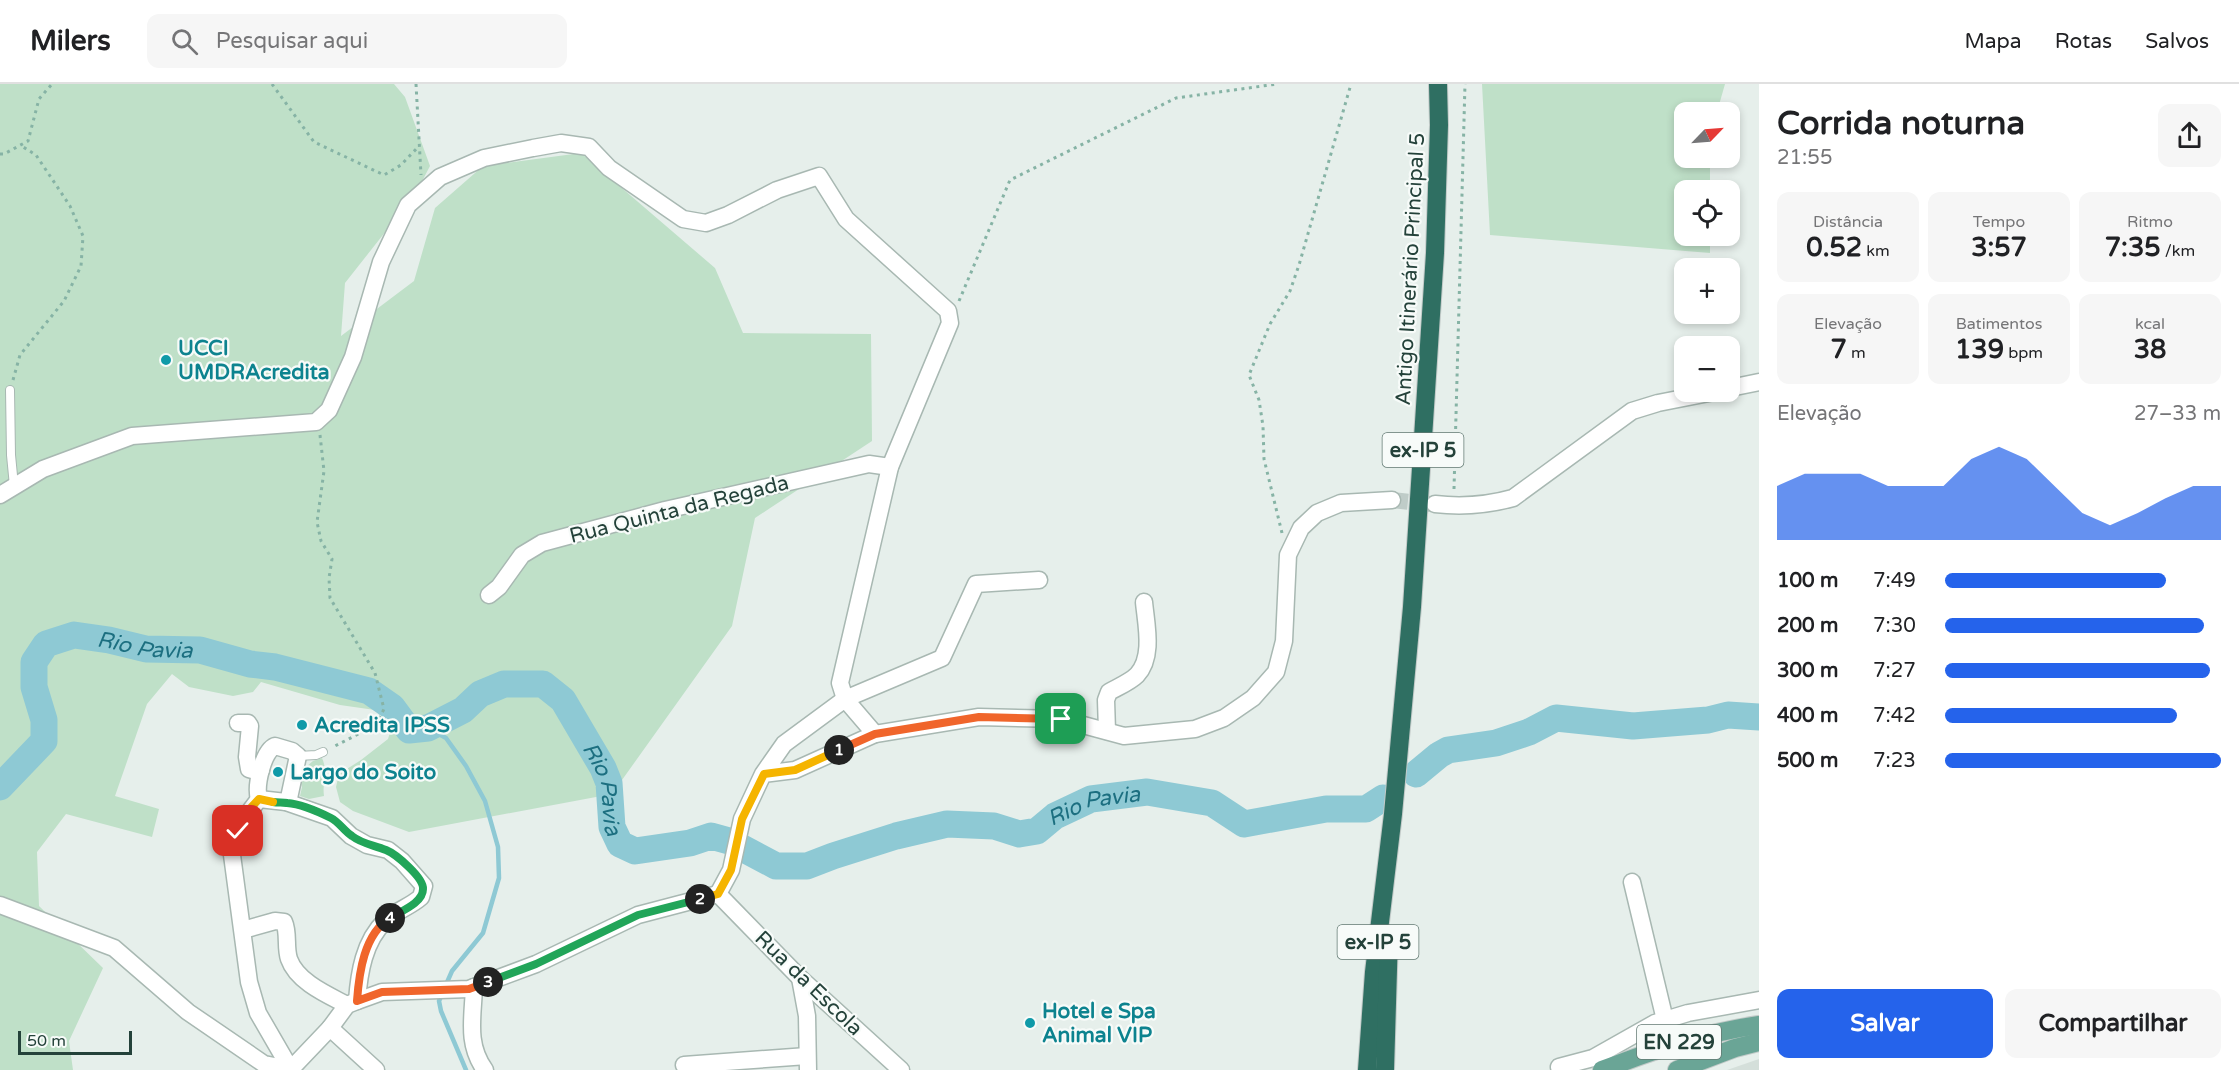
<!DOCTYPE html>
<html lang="pt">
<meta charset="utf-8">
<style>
body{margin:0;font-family:"Varela Round",sans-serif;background:#f6f6f6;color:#202124;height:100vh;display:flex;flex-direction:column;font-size:22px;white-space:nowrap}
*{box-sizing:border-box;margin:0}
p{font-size:20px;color:#757577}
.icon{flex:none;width:33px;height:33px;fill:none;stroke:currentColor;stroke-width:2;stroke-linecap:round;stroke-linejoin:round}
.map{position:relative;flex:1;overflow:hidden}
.panel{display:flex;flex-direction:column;background:#fff;width:480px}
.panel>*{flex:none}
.needle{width:39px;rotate:65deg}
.controls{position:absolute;left:1674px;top:18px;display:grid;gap:12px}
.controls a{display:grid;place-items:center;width:66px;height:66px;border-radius:12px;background:#fff;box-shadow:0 3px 9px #0003;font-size:30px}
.scale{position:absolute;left:18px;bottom:15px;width:114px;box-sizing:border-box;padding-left:6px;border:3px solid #24423a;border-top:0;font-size:16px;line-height:21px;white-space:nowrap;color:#24423a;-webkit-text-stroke:4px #f7fbf9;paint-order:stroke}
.pin{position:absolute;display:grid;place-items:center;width:51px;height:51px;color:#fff;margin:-26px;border-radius:12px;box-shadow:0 3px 9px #0006}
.km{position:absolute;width:30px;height:30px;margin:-15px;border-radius:50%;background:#222;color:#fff;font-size:16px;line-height:30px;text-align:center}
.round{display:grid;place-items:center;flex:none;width:63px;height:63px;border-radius:12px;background:#f6f6f6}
.summary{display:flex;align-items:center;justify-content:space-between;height:102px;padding:0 18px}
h1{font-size:33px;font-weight:700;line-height:45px}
.stats{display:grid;grid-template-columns:repeat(3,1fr);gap:9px;height:102px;padding:6px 18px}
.stats div{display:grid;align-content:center;border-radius:12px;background:#f6f6f6;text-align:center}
.stats b{font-size:26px;font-weight:700}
.stats small{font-size:16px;font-weight:400}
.stats p{font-size:16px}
.chart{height:168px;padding:12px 18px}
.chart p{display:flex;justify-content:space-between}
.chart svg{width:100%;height:108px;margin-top:6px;fill:#2563eb;opacity:.7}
.action{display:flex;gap:12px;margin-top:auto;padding:12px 18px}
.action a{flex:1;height:69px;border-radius:12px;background:#2563eb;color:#fff;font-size:24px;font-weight:700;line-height:69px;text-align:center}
.action a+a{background:#f6f6f6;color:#202124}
ul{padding:0 18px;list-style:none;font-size:20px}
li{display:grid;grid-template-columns:96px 72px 1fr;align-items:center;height:45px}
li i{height:15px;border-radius:8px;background:#2563eb}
header{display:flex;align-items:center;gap:36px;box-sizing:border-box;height:84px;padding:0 30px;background:#fff;border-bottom:2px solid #e0e0e0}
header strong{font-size:28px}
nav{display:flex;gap:33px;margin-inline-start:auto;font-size:21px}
.search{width:420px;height:54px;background:#f6f6f6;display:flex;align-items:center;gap:15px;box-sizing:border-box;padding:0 21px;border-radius:12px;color:#757577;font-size:22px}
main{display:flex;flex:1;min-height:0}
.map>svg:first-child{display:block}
.built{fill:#d4dfda}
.green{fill:#bfe0c8}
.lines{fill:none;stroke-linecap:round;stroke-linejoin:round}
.stream{stroke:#8ec9d4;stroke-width:4.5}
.river{stroke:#8ec9d4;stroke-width:27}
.street-tunnel{stroke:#bfccc8;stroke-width:16;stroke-dasharray:16 8;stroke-linecap:butt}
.lane-casing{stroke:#a8b8b2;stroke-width:10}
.street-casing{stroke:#a8b8b2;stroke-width:19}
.primary-casing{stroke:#c2cac8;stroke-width:20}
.highway-casing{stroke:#c2cac8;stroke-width:20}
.path{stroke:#86b3a5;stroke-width:3;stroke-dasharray:3 4.5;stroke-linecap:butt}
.lane{stroke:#fff;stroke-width:8}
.street{stroke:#fff;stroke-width:16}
.primary{stroke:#6aa596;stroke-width:18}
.highway{stroke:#2f6f62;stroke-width:18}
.split-1-casing{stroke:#fff;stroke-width:12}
.split-2-casing{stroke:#fff;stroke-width:12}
.split-3-casing{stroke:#fff;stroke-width:12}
.split-4-casing{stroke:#fff;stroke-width:12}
.split-5-casing{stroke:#fff;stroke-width:12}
.split-6-casing{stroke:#fff;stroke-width:12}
.split-1{stroke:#f0652b;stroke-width:8}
.split-2{stroke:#f5b400;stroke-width:8}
.split-3{stroke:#22a559;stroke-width:8}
.split-4{stroke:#f0652b;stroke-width:8}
.split-5{stroke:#22a559;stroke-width:8}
.split-6{stroke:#f5b400;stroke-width:8}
.culture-dot{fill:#0f9aa8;stroke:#f7fbf9;stroke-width:2}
.labels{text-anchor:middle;stroke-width:4.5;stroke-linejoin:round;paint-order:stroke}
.shield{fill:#f7fbf9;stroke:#637a73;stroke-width:1.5}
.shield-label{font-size:20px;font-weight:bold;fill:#24423a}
.street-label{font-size:21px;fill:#24423a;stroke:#f7fbf9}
.culture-label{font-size:21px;font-weight:bold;fill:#0d838f;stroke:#f7fbf9;text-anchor:start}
.water-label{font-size:22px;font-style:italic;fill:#1c6f80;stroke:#f7fbf9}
</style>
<header>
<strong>Milers</strong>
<div class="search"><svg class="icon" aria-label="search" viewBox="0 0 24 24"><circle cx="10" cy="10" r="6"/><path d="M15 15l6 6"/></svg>Pesquisar aqui</div>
<nav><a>Mapa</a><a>Rotas</a><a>Salvos</a></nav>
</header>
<main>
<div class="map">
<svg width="1759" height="986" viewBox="0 0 1759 986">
<rect width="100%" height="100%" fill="#e6efeb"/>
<path class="built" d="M1759,975V986H1727Z"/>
<g class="green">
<path d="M0,0H394L405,13L430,82L401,137L386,147L345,199L341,252L414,197L435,124L483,82L581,69L715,184L743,249L871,250L872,357L755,434L732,542L612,710L409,748L353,727L340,718L336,703L339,690L361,676L388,655L392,642L375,626L340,621L261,598L253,608L233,612L189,603L172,590L147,620L115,712L159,725L152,753L66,730L37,768L39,822L103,884L69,957L73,986H0Z"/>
<path d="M1482,0H1725L1717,28H1684V74H1710V106H1684V152H1710V169L1490,151Z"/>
<path d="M322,674C328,687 322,698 324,712L309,715L300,712L302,703L299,689L313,677Z"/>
</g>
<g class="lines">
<g class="stream">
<path d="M428,644L446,654L466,682L485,717L498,763L499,794L483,849L452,887L445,903"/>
<path d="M442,910L439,917L441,927L466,986"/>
</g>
<g class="river">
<path d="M1416,690L1439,671L1448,666L1496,659L1529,648L1556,634L1633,642L1708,636L1728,631L1759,633"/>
<path id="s1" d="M0,703L44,657V636L34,603V578L46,560L74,551L109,556L146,565L200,566L250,580L275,583L369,607L392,623L409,646L428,644L463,626L480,610L504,600H543L563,616L603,684L609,699L612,743L620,760L635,767L690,759L711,752L729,757L776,782H807L833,772L896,752L947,740L994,742L1019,750L1037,747L1055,732L1091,715L1147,708L1212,719L1244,740L1326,725H1366L1383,714"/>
</g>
<path class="street-tunnel" d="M1392,416L1430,420"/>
<defs>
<g id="lane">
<path d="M10,306L11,371L14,402"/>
<path d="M298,672L316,671L323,668"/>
</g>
<g id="street">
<path d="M1730,304L1759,298"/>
<path d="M0,411L43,385L132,352L316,338L329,326L353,273L381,178L408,121L440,93L484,74L533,64L561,59L589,63L609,84L683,135L706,139L728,131L777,106L819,92L846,135L948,227L950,239L890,383L840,599L845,615L942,574L976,500L1039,496"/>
<path d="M1435,420C1461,423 1488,421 1513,414L1632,327L1658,319L1714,308"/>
<path d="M489,511L499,503L522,471L542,459L665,426L869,380L890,383"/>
<path d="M238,639H248L250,642L247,673L249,685L256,687L261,686"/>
<path d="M1107,647L1106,616L1109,608C1118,603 1130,598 1137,591C1154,573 1146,540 1144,518"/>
<path d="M875,650L979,633L1061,635L1124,652L1195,645L1224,634L1253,614L1276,588L1284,557L1288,471L1301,444L1317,429L1341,419L1392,416"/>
<path d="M259,715L286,718L332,734L351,752L367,761L388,766L402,777L424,802L421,813C410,823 395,827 385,837C364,857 359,889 357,917"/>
<path d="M259,715L243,736L232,771L249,898L258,929L291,986"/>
<path d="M259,715C255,702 263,667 275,662L292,667L298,672L289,714L286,718"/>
<path d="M1632,798L1665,936"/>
<path d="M718,810L731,786L742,735L763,690L784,660L845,615L875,650L795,686L763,690"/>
<path d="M718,810L800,894L901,986"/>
<path d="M0,821L114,864L188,928L264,980L290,985"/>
<path d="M243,846L275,837L284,838C289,849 285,863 289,875C297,898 328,911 347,921"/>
<path d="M800,894L807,932L808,986"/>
<path d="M474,903C473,933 466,960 485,986"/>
<path d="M330,944L376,986"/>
<path d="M684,981L807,972"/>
<path d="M1559,983L1593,974L1655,939L1688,929L1759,916"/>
<path d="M290,986L330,944L347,921L357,917L382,908L469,905L536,880L638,831L718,810"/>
</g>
<g id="primary">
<path d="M1602,986C1654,966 1704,949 1759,941"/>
<path d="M1677,986L1735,964L1759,958"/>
</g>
<g id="highway">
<path d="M1367,986L1374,888L1393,730L1412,523L1435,169L1439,41L1438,0"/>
<path d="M1385,986L1389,852"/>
</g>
</defs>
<use href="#lane" class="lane-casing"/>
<use href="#street" class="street-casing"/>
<use href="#primary" class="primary-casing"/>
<use href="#highway" class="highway-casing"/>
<g class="path">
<path d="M272,0L314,58L384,91L401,81L419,62"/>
<path d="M416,0L421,91"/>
<path d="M0,70H4L28,57L39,15L52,0"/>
<path d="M959,217L1010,96L1176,14L1277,0"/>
<path d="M13,296L20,271L64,217L81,182L83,152L70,122L36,71L20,61"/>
<path d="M320,351L324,387L317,438L321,457L332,475L329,494L330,514L375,589L384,625L376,641L333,663"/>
<path d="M1454,405L1465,0"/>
<path d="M1282,449L1264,375L1263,342L1259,316L1249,291L1270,240L1290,207L1299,181L1351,0"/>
</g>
<use href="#lane" class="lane"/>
<use href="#street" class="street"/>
<use href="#primary" class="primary"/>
<use href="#highway" class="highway"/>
</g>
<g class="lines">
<defs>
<path id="split-1" d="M839,666L875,650L979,633L1061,635"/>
<path id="split-2" d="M700,815L718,810L731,786L742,735L764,690L795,686L839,666"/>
<path id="split-3" d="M488,898L536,880L638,831L700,815"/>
<path id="split-4" d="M390,834C364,850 359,889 357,917L382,908L469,905L488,898"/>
<path id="split-5" d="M273,718C278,719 283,718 287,719C300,720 319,728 331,734C339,738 344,747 352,752C362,760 374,761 386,766C396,770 424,794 423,805C423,819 401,827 390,834"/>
<path id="split-6" d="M238,747L246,729L259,715L273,718"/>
</defs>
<use href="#split-1" class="split-1-casing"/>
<use href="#split-2" class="split-2-casing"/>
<use href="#split-3" class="split-3-casing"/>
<use href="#split-4" class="split-4-casing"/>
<use href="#split-5" class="split-5-casing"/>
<use href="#split-6" class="split-6-casing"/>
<use href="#split-1" class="split-1"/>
<use href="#split-2" class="split-2"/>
<use href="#split-3" class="split-3"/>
<use href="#split-4" class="split-4"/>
<use href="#split-5" class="split-5"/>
<use href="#split-6" class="split-6"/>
</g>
<g class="culture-dot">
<circle cx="166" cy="276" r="6"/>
<circle cx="302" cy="641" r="6"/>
<circle cx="278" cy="688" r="6"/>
<circle cx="1030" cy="939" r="6"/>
</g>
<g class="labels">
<g class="shield">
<rect x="1382.5" y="349" width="81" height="34" rx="4.5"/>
<rect x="1337.5" y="841" width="81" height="34" rx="4.5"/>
<rect x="1637" y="941" width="84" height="34" rx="4.5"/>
</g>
<g class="shield-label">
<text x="1423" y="373">ex-IP 5</text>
<text x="1378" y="865">ex-IP 5</text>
<text x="1679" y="965">EN 229</text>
</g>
<g class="street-label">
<text transform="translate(1410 185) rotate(-87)" y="7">Antigo Itinerário Principal 5</text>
<text transform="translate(679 425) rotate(-14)" y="7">Rua Quinta da Regada</text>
<text transform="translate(809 899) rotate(44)" y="7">Rua da Escola</text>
</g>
<g class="culture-label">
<text x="178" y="271">UCCI<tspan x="178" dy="24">UMDRAcredita</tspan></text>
<text x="314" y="648">Acredita IPSS</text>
<text x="290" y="695">Largo do Soito</text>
<text x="1042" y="934">Hotel e Spa<tspan x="1042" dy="24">Animal VIP</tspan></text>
</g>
<g class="water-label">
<text dy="8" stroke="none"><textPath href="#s1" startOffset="267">Rio Pavia</textPath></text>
<text dy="8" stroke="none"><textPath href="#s1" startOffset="825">Rio Pavia</textPath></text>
<text dy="8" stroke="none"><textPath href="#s1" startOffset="1383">Rio Pavia</textPath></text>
</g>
</g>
</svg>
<div class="controls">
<a><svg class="needle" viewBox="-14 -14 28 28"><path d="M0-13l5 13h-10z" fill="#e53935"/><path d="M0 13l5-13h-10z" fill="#757577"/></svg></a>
<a><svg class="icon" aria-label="locate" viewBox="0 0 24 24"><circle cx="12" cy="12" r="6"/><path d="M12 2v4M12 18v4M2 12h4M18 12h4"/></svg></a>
<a>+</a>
<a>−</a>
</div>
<div class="scale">50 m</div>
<div class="pin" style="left:1061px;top:635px;background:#1e9e55"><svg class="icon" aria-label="arrive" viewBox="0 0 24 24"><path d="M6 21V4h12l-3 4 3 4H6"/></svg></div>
<div class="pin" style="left:238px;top:747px;background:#d93025"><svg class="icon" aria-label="check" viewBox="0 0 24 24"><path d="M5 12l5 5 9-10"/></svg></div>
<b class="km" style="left:839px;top:666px">1</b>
<b class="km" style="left:700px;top:815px">2</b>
<b class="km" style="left:488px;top:898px">3</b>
<b class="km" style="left:390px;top:834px">4</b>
</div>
<section class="panel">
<div class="summary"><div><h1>Corrida noturna</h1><p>21:55</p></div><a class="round"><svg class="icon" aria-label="share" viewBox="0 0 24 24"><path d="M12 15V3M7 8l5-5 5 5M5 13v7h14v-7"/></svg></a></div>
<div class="stats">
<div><p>Distância</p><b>0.52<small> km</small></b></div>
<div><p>Tempo</p><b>3:57</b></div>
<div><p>Ritmo</p><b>7:35<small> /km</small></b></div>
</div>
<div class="stats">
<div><p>Elevação</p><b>7<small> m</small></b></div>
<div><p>Batimentos</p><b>139<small> bpm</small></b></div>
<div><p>kcal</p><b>38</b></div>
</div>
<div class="chart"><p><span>Elevação</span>27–33 m</p>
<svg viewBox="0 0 160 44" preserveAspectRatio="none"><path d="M0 44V22L10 17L20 17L30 17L40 22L50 22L60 22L70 11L80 6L90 11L100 22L110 33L120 38L130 33L140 27L150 22L160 22V44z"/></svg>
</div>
<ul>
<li><b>100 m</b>7:49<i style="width:80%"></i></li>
<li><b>200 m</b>7:30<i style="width:94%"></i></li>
<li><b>300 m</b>7:27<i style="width:96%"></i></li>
<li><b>400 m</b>7:42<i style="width:84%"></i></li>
<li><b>500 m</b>7:23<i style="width:100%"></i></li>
</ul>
<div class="action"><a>Salvar</a><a>Compartilhar</a></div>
</section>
</main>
